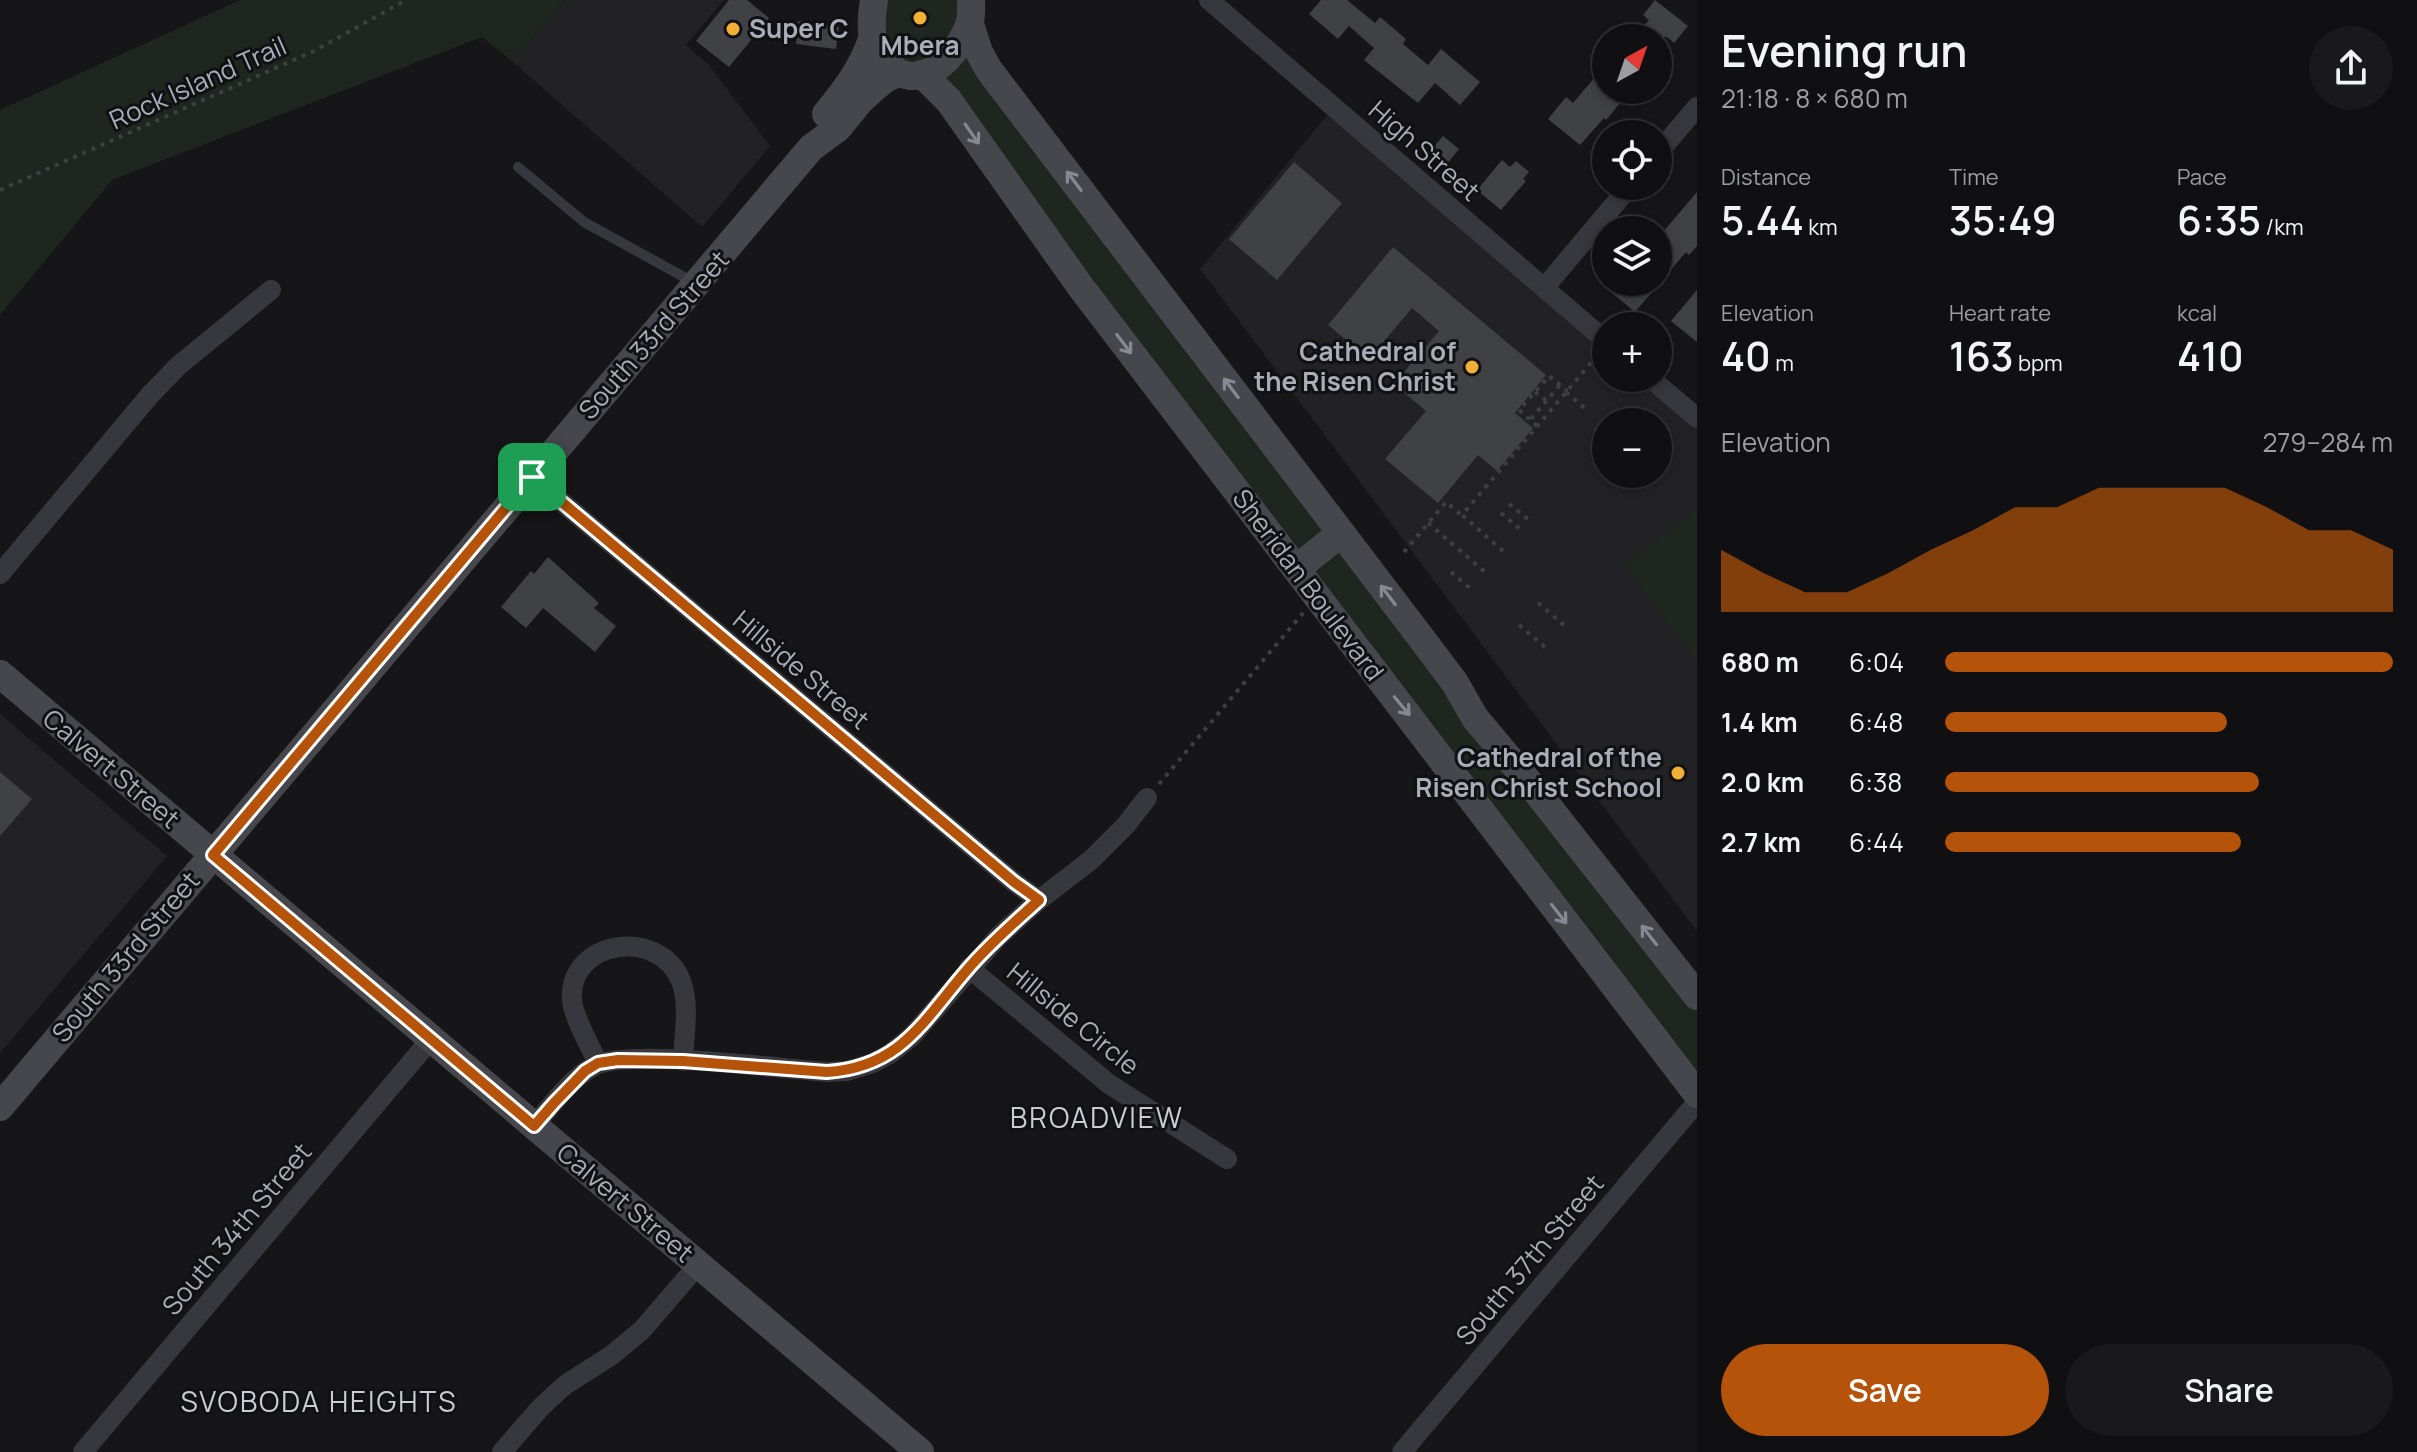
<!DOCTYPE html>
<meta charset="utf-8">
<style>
body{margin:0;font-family:Manrope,sans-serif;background:#19191b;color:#f1f3f6;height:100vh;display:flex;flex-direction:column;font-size:30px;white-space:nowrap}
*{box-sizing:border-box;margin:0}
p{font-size:26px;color:#9c9d9f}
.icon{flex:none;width:44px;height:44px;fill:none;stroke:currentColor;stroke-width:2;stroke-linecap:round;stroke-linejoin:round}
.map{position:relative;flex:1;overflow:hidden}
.drawer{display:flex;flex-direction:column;background:#101012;width:720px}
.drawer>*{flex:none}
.needle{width:52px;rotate:40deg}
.controls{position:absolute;left:1592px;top:24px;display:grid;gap:16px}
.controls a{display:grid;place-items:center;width:80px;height:80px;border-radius:50%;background:#101012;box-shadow:0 4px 12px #0003,0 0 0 2px #303032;font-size:40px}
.pin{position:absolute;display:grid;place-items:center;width:68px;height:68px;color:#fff;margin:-34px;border-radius:16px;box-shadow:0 4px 12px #0006}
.round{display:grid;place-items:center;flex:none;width:84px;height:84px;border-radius:42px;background:#19191b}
.head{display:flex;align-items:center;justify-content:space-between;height:136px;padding:0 24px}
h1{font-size:44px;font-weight:600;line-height:60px}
.metrics{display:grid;grid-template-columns:repeat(3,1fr);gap:12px;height:136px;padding:8px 24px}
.metrics div{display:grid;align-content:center}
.metrics b{font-size:40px;font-weight:600}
.metrics small{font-size:22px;font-weight:400}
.metrics p{font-size:22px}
.chart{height:224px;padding:16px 24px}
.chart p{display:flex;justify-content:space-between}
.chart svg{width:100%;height:144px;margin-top:8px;fill:#b45309;opacity:.7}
.action{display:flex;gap:16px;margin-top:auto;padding:16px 24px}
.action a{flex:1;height:92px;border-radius:48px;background:#b45309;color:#fff;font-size:32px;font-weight:600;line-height:92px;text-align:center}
.action a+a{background:#19191b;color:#f1f3f6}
ul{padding:0 24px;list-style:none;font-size:26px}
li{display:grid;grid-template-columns:128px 96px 1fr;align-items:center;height:60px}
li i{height:20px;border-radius:10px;background:#b45309}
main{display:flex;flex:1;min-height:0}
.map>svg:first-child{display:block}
.built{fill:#222225;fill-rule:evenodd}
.green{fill:#1e261f}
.building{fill:#404145}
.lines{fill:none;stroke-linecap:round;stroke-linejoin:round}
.path{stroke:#3d3f44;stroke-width:4;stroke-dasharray:4 6;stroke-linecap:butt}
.lane{stroke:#37383d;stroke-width:10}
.street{stroke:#37383d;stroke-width:20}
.secondary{stroke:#45474d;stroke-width:28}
.oneway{stroke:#858993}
.route-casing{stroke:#fff;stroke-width:16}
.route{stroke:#b45309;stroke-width:10}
.poi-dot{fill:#f2b134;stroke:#111113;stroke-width:3}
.labels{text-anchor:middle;stroke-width:6;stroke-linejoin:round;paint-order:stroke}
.poi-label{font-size:26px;font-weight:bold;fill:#a8adb8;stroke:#111113;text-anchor:end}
.street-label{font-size:26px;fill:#a8adb8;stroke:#111113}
.neighbourhood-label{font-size:28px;letter-spacing:2px;fill:#c9ccd4;stroke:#111113}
</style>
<main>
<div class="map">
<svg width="1697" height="1452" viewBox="0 0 1697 1452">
<rect width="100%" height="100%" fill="#161618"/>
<g class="built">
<path d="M565,0H724L686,45L709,65L770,146L702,227L513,62Z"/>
<path d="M1334,107L1606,341V378H1650L1697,418V931L1200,269ZM1606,422H1658V474H1606Z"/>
<path d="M0,714L167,856L0,1053Z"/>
</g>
<g class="green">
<path d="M240,0H565L513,62L482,37L112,180L0,315V110Z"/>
<path d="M874,0H971L970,24L1697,996V1094L962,119L911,76L871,19Z"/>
<path d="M1697,510V662L1624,565Z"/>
</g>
<g class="building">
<path d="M729,0H747L769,18L729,67L696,41Z"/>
<path d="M1321,0H1347L1375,23L1380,17L1406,39L1403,44L1428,65L1441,49L1480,82L1460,105L1435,83L1418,103L1364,60L1374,48L1349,26L1338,39L1309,14Z"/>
<path d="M1655,0L1688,26L1674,43L1667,37L1633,38L1649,20L1643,15Z"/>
<path d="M798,21L839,27L836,49L796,44Z"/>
<path d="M1606,64V90H1631L1606,120L1604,118L1580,145L1548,119L1566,97L1573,103Z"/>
<path d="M1443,136L1459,149L1446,165L1430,151Z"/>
<path d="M1502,160L1510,167L1516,161L1529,172L1523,179L1526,181L1501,210L1477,190Z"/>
<path d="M1294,162L1342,203L1277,280L1229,239Z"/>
<path d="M1697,192V246L1689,255L1686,252L1635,312L1599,282H1658V248L1668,236L1663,232Z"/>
<path d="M1393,247L1546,375L1515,413L1533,428L1497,471L1478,455L1438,503L1385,459L1426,411L1394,384L1439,331L1412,308L1369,359L1328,325Z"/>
<path d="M1697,290V342L1671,321Z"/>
<path d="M548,557L599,603L594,608L616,626L595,652L543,608L526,628L501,607L531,571L534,574Z"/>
<path d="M0,772L32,799L0,836Z"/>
</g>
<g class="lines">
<g class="path">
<path d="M0,190L314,51L406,0"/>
<path d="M1535,392L1547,401"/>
<path d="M1566,392L1588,411"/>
<path d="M1531,419L1560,385"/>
<path d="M1537,426L1519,410L1549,376L1567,391"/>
<path d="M1509,504L1529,520"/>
<path d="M1501,513L1521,530"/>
<path d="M1428,523L1485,572"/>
<path d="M1503,551L1462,515L1595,358"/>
<path d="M1404,552L1446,502L1461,515"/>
<path d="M1451,572L1471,589"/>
<path d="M1538,603L1564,625"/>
<path d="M1519,625L1545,647"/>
<path d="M1159,784L1303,613"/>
</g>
<path class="lane" d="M518,167L584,222L693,282"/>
<g class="street">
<path d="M1209,0L1606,341"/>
<path d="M1658,153L1697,107"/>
<path d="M1544,288L1630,186"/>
<path d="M1650,378L1697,418"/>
<path d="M532,477L1014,882L1039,900"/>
<path d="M0,574L150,395L178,366L271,290"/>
<path d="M969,968L1109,1084L1227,1159"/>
<path d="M598,1063C591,1048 573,1016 572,1000C568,939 660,927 681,981C690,1005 684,1035 683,1061"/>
<path d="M534,1126C552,1105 570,1079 594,1066C627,1048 783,1069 827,1072L847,1071L873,1063L891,1053L912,1036L998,937L1039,900L1091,860L1126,825L1147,798"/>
<path d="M83,1452L431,1039"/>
<path d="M502,1452L541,1407L565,1385L612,1355L642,1330L698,1265"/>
<path d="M1402,1452L1697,1102"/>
</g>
<g class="secondary">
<path d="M874,0C870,24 869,46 888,65C894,70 901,75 910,76C936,78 961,47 969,25C972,17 971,8 971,0"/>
<path d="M970,24L979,52L989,70L1425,643L1455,683L1475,718L1532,786L1697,996"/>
<path d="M922,74L949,101L1080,286L1697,1094"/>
<path d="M826,114C846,90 862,68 872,39"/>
<path d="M1296,569L1341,533"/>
<path d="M0,674L920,1452"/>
<path d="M0,1107L811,148L838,128L860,101L873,89L885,79L898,73"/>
</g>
</g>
<defs><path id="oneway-shaft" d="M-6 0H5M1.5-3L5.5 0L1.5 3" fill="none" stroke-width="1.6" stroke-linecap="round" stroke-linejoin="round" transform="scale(2)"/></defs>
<g class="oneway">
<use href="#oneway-shaft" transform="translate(972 134) rotate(55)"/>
<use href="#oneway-shaft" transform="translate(1074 181) rotate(-127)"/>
<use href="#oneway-shaft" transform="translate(1124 344) rotate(53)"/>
<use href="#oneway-shaft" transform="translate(1231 388) rotate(-127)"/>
<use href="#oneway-shaft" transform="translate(1388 595) rotate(-127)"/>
<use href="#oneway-shaft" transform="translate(1402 706) rotate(50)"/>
<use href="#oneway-shaft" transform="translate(1559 914) rotate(52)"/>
<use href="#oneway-shaft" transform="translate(1649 935) rotate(-128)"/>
</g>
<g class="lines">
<defs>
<path id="route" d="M532,477L1014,882L1039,900C1015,922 989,944 967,970C923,1021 901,1067 827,1072L683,1061L618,1060L598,1063L585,1071L554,1103L534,1126L213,855Z"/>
</defs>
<use href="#route" class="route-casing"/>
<use href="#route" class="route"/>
</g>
<g class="poi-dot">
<circle cx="920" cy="18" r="8"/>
<circle cx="733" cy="29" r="8"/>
<circle cx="1472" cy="367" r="8"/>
<circle cx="1678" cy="773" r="8"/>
</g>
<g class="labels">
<g class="poi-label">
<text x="749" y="38" text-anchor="start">Super C</text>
<text x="920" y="55" text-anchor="middle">Mbera</text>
<text x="1456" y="361">Cathedral of<tspan x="1456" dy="30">the Risen Christ</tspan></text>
<text x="1662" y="767">Cathedral of the<tspan x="1662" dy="30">Risen Christ School</tspan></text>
</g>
<g class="street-label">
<text transform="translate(198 83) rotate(-24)" y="9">Rock Island Trail</text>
<text transform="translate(1424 151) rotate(41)" y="9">High Street</text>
<text transform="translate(654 335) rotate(-49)" y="9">South 33rd Street</text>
<text transform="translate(1308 585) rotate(53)" y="9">Sheridan Boulevard</text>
<text transform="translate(801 670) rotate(40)" y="9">Hillside Street</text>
<text transform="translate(111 769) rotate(40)" y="9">Calvert Street</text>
<text transform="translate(126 957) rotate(-50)" y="9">South 33rd Street</text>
<text transform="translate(1073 1019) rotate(39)" y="9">Hillside Circle</text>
<text transform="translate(625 1203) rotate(40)" y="9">Calvert Street</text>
<text transform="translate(237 1229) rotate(-50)" y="9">South 34th Street</text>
<text transform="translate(1530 1260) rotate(-50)" y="9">South 37th Street</text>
</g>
<g class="neighbourhood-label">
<text x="1097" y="1128">BROADVIEW</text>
<text x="319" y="1412">SVOBODA HEIGHTS</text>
</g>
</g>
</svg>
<div class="controls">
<a><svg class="needle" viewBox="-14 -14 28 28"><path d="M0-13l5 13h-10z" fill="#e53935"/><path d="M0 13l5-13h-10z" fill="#9c9d9f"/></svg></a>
<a><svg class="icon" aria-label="locate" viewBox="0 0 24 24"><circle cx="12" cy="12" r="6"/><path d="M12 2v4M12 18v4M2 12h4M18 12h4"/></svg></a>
<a><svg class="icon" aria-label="layers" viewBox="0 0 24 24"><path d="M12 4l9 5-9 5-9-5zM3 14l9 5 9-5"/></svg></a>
<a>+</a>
<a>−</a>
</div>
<div class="pin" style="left:532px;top:477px;background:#1e9e55"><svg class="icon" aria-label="arrive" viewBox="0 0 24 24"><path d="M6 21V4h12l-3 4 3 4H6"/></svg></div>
</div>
<section class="drawer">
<div class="head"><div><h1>Evening run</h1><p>21:18 · 8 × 680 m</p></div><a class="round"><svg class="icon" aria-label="share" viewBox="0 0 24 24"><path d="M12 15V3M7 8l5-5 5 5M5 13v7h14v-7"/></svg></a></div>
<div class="metrics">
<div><p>Distance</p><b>5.44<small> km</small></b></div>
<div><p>Time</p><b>35:49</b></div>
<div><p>Pace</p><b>6:35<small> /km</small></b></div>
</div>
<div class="metrics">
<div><p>Elevation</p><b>40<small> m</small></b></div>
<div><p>Heart rate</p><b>163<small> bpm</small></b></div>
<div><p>kcal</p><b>410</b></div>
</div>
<div class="chart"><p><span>Elevation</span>279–284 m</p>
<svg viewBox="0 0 160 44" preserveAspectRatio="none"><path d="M0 44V25L10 32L20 38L30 38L40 32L50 25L60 19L70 12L80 12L90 6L100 6L110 6L120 6L130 12L140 19L150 19L160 25V44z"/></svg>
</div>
<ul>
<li><b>680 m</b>6:04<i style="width:100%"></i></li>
<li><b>1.4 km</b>6:48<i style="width:63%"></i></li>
<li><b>2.0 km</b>6:38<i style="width:70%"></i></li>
<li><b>2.7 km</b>6:44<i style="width:66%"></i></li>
</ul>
<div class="action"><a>Save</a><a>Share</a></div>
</section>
</main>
